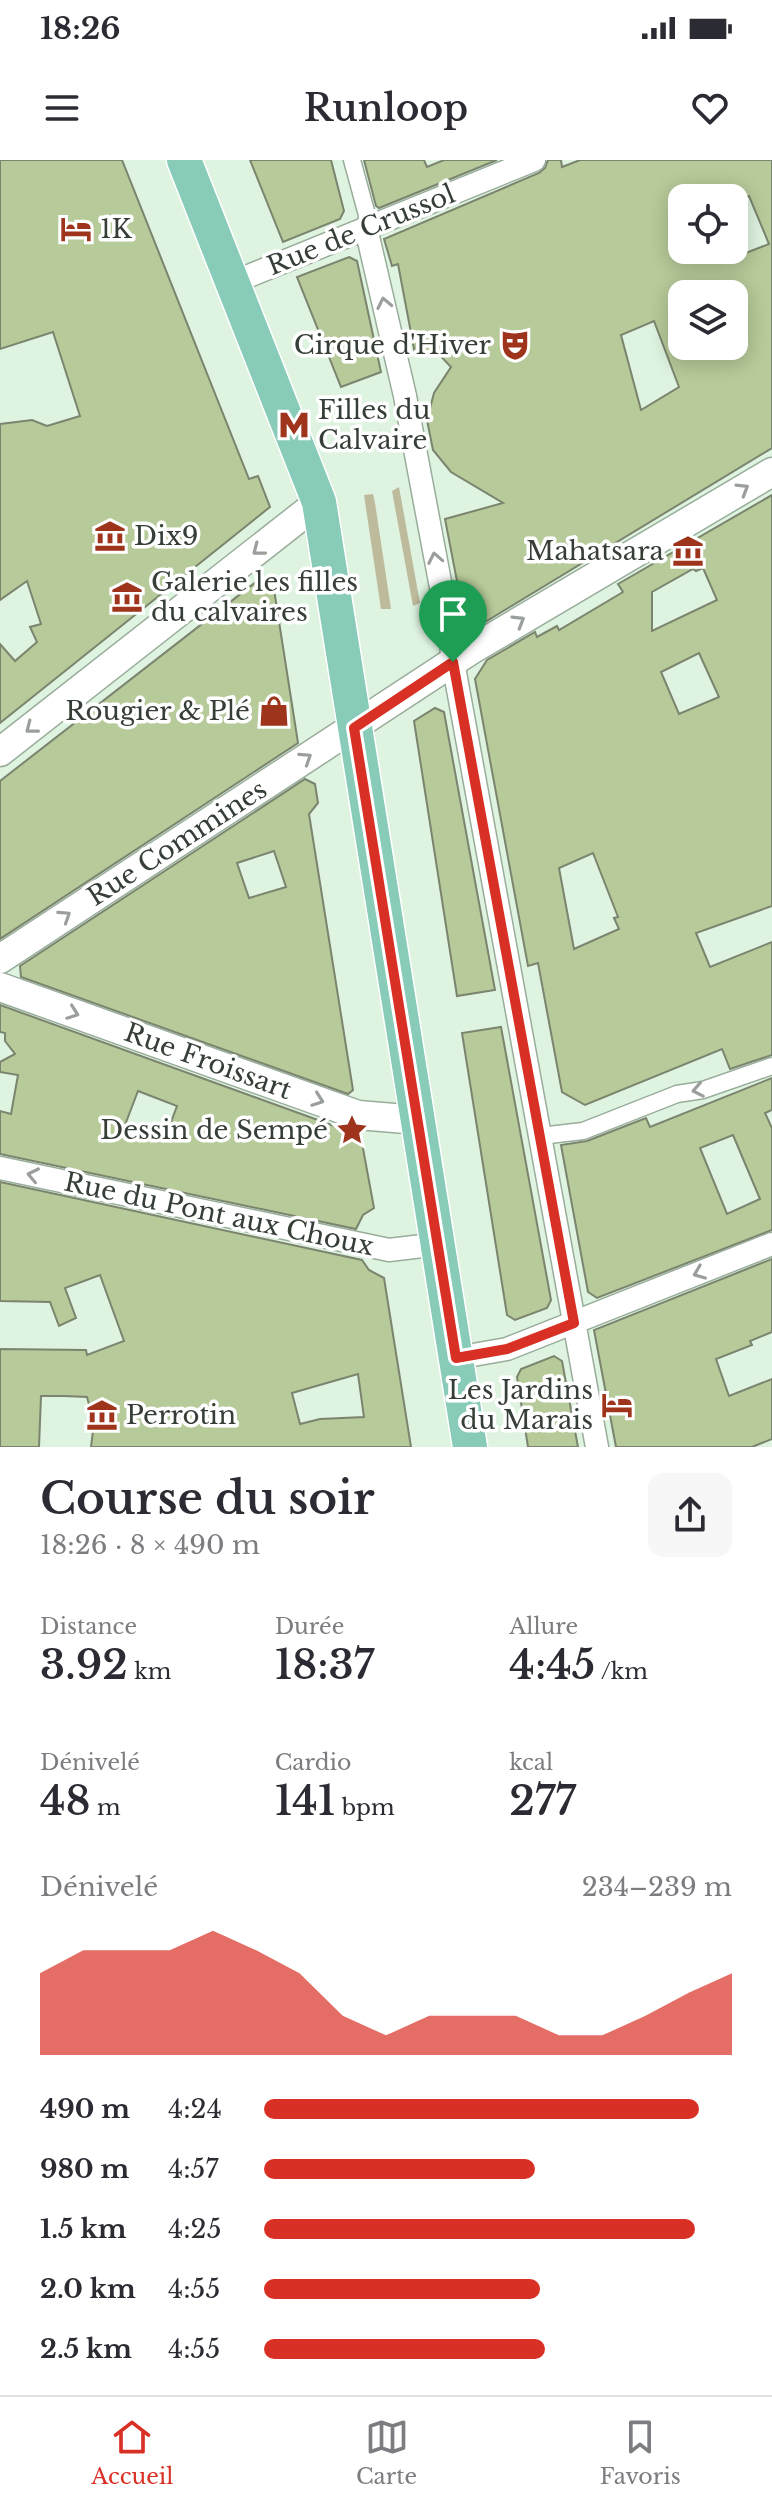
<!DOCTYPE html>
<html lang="fr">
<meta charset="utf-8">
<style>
body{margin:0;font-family:"Libre Baskerville",serif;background:#f7f7f7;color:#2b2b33;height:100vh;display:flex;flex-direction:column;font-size:30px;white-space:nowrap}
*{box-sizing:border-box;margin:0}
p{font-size:26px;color:#7c7c81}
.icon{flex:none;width:44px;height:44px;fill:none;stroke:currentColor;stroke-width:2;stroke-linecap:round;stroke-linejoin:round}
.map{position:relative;height:1287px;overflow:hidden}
.drawer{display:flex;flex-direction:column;background:#fff;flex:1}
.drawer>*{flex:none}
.controls{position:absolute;left:668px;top:24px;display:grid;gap:16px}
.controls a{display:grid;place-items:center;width:80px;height:80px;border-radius:16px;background:#fff;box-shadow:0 4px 20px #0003;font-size:40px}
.pin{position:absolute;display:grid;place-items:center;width:68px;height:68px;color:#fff;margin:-82px -34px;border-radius:50% 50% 50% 0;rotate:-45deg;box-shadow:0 0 8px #0007}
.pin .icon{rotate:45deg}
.round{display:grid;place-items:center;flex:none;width:84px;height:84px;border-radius:16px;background:#f7f7f7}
.head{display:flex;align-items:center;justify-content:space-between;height:136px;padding:0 40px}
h1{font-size:44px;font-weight:600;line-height:60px}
.figures{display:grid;grid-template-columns:repeat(3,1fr);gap:12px;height:136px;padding:8px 40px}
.figures div{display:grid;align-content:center}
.figures b{font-size:40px;font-weight:600}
.figures small{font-size:22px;font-weight:400}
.figures p{font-size:22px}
.chart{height:224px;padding:16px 40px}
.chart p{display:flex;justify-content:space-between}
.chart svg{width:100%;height:144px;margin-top:8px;fill:#d93025;opacity:.7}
ul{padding:0 40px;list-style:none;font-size:26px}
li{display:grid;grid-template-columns:128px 96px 1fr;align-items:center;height:60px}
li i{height:20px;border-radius:10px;background:#d93025}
.status{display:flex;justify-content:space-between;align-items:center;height:56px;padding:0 40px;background:#fff;direction:ltr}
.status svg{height:22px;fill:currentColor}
header{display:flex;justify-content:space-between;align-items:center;height:104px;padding:0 40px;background:#fff;font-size:36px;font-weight:600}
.tab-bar{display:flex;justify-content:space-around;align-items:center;height:112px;border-top:2px solid #e1e1e2;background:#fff;font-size:22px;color:#7c7c81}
.tab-bar a{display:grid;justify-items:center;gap:4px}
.tab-bar .selected{color:#d93025}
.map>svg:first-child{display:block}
.green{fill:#beba9c}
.building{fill:#b7ca99;stroke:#7b846e;stroke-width:2;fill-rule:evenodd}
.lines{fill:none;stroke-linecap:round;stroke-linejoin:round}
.pedestrian-casing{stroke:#99ad9b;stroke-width:19}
.minor-casing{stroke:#99ad9b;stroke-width:25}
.tertiary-casing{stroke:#99ad9b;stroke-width:31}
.primary-casing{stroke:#fff;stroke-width:37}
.pedestrian{stroke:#fff;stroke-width:16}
.minor{stroke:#fff;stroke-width:22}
.tertiary{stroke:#fff;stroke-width:28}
.primary{stroke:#88cbb8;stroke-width:34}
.oneway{stroke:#9a9f9b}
.route-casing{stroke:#fff;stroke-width:16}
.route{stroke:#d93025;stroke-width:10}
.labels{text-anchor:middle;stroke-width:7;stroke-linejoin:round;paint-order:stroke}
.poi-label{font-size:26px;fill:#363f37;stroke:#fff;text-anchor:start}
.street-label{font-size:26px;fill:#363f37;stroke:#fff}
</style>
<div class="status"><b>18:26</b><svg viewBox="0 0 49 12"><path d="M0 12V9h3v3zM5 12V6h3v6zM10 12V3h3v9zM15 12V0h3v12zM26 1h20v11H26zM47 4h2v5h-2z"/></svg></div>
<header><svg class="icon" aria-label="menu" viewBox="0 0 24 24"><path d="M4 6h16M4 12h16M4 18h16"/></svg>Runloop<svg class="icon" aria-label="heart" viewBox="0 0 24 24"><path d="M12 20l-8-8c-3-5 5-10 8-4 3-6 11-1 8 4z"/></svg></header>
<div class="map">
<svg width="772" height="1287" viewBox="0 0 772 1287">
<rect width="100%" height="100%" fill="#def3e0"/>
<g class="green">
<path d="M399,327L420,443L413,446L392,331Z"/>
<path d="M373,334L375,343L391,449H381L364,335Z"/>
</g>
<g class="building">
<path d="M0,0H122L249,319L258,316L270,347L0,563V484L15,501L37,482L30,467L41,464L27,421L0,440V264L32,260L47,266L80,256L53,172L0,189Z"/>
<path d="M250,0H331L344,51L340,59L283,82Z"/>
<path d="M364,0H424L427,7L444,0H497L379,48L376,46Z"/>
<path d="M548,0H561L562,7L580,0H772V288L467,473L445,359L503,343L451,312L433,290L427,260L434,233L451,207L435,190L415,194L398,104L392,106L384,79L539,13L545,8ZM749,36L769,84L733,98L729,90H682V79L671,53L682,49V38H734V42ZM682,134H734V186H682ZM654,161L679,227L641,250L621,175Z"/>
<path d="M349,97L357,101L381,212L341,227L297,117Z"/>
<path d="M772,335V746L696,773L710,807L772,782V895L730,909L722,889L585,945L562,932L538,803L528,806L475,519L487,500L535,472L537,477L557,466L559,470L623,432L618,424ZM703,408L717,440L652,471V432L693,409L696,411ZM699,493L719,537L679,554L661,512ZM593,693L618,757L614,758L619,769L574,789L559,708Z"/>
<path d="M261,418L273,423L298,583L0,779V621Z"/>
<path d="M435,548L444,552L495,830L457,836L414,561Z"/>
<path d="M305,619L315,624L318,643L309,654L353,930L348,934L21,817L20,806ZM274,691L286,727L249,738L237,703Z"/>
<path d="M0,845L340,968L360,972L374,1048L363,1055L356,1069L0,994V951L11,954L18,915L0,912V902L15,894L5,881V873L0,872ZM138,931L177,946L165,978L125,965Z"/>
<path d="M501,867L551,1140L547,1148L515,1160L507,1155L462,873Z"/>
<path d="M772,918V950L765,953L772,968V1070L597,1138L588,1132L561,985L587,981L646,958L650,967ZM733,975L760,1039L727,1054L700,988Z"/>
<path d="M0,1022L362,1100L369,1110L384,1118L411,1287H91L94,1263L87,1237L64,1236H41L39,1287H0V1189L86,1190L87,1195L124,1181L100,1115L65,1128L76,1158L59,1166L50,1142L0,1141ZM358,1214L364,1257L320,1259L300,1264L292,1233Z"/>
<path d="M772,1099V1172L750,1181L752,1185L716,1199L729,1236L772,1219V1279L752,1287H616L594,1170Z"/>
<path d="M554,1196L562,1201L578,1287H528L517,1217L521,1209Z"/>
</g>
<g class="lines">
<defs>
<g id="pedestrian">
<path d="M352,0L367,55L366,68"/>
<path d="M540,976L583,971L677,934L703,930L772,906"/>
</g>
<g id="minor">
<path d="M366,68L405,236L450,475L453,502L597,1287"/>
<path d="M234,122L534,0"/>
<path d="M0,1008L389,1090L439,1084"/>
<path d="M456,1198L507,1189L772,1084"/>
</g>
<g id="tertiary">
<path d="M0,592L319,342"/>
<path d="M0,799L471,490L772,312"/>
<path d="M0,827L358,955L418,960"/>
</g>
<path id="primary" d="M184,0L319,342L470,1287"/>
</defs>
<use href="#pedestrian" class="pedestrian-casing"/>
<use href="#minor" class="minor-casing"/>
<use href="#tertiary" class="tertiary-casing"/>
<use href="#primary" class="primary-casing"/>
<use href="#pedestrian" class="pedestrian"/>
<use href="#minor" class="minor"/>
<use href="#tertiary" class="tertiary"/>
<use href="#primary" class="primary"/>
</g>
<defs><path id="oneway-chevron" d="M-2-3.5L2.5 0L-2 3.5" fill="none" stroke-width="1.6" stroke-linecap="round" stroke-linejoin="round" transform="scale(2)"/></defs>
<g class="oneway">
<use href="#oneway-chevron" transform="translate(384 143) rotate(-102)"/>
<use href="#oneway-chevron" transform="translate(743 329) rotate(-31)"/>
<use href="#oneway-chevron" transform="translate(258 390) rotate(142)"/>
<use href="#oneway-chevron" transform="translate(435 398) rotate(-101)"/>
<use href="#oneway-chevron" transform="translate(519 461) rotate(-31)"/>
<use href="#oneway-chevron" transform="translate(31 568) rotate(142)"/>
<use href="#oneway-chevron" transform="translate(306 598) rotate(-33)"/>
<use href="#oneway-chevron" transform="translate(65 756) rotate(-33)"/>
<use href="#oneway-chevron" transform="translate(73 853) rotate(20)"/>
<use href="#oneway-chevron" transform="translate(698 930) rotate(169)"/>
<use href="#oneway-chevron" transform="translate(318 940) rotate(20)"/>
<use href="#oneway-chevron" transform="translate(33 1015) rotate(-168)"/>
<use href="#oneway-chevron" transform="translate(699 1113) rotate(158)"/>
</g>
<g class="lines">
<defs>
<path id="route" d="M453,502L574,1163L507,1189L456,1198L354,568Z"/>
</defs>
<use href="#route" class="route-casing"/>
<use href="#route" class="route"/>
</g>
<defs>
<symbol id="hotel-bare" viewBox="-9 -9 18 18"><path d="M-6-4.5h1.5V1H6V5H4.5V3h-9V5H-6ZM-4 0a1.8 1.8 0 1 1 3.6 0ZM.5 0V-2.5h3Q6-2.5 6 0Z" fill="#9d341b" stroke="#fff" stroke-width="2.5" paint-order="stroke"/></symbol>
<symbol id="theatre-bare" viewBox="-9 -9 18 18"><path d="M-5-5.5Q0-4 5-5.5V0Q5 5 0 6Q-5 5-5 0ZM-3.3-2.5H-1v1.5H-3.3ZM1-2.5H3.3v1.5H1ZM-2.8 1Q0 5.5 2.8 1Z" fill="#9d341b" stroke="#fff" stroke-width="2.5" paint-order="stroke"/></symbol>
<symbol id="metro-bare" viewBox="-9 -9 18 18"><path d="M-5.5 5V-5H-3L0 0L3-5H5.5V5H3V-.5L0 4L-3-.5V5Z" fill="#9d341b" stroke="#fff" stroke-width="2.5" paint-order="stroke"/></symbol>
<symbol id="museum-bare" viewBox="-9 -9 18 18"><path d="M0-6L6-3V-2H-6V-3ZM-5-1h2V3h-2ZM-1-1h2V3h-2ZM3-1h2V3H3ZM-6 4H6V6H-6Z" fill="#9d341b" stroke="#fff" stroke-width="2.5" paint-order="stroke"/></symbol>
<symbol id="shop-bare" viewBox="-9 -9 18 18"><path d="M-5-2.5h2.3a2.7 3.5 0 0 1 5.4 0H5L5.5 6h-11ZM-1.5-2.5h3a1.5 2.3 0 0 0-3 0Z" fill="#9d341b" stroke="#fff" stroke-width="2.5" paint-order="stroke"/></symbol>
<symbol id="sight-bare" viewBox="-9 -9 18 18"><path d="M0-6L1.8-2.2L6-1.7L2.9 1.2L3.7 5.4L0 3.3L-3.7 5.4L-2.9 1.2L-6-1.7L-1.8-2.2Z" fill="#9d341b" stroke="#fff" stroke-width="2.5" paint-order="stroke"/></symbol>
</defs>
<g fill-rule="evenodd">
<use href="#hotel-bare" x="54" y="47" width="44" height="44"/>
<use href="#theatre-bare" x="493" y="163" width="44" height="44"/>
<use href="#metro-bare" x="272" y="243" width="44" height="44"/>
<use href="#museum-bare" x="88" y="354" width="44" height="44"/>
<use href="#museum-bare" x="666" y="369" width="44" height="44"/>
<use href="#museum-bare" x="105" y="415" width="44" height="44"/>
<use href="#shop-bare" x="252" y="529" width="44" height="44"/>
<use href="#sight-bare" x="330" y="948" width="44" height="44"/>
<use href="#hotel-bare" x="595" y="1223" width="44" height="44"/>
<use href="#museum-bare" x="80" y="1233" width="44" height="44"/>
</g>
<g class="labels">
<g class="poi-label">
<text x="100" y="78">1K</text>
<text x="491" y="194" text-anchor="end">Cirque d'Hiver</text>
<text x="318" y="259">Filles du<tspan x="318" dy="30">Calvaire</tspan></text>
<text x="134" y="385">Dix9</text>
<text x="664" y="400" text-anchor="end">Mahatsara</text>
<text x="151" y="431">Galerie les filles<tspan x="151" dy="30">du calvaires</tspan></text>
<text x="250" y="560" text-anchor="end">Rougier &amp; Plé</text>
<text x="328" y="979" text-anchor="end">Dessin de Sempé</text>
<text x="593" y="1239" text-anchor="end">Les Jardins<tspan x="593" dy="30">du Marais</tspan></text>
<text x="126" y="1264">Perrotin</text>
</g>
<g class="street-label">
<text transform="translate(361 70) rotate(-22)" y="9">Rue de Crussol</text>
<text transform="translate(177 683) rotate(-33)" y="9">Rue Commines</text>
<text transform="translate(208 901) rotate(20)" y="9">Rue Froissart</text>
<text transform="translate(219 1054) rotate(12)" y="9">Rue du Pont aux Choux</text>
</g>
</g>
</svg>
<div class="controls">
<a><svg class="icon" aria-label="locate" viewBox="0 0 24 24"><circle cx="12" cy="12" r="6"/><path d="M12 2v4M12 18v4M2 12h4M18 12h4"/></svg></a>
<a><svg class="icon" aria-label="layers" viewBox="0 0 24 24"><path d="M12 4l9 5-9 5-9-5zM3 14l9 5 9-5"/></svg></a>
</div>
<div class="pin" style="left:453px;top:502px;background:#1e9e55"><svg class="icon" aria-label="arrive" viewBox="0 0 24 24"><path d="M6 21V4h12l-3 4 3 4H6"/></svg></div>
</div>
<section class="drawer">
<div class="head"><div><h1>Course du soir</h1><p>18:26 · 8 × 490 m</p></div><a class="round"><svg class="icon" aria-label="share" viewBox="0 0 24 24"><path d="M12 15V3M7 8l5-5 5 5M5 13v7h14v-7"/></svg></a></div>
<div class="figures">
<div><p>Distance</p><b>3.92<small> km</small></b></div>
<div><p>Durée</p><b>18:37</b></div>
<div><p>Allure</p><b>4:45<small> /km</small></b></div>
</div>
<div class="figures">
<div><p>Dénivelé</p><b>48<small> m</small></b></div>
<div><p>Cardio</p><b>141<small> bpm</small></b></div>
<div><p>kcal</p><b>277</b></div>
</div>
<div class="chart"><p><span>Dénivelé</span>234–239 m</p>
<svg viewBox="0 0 160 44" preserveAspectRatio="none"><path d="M0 44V19L10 12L20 12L30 12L40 6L50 12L60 19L70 32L80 38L90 32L100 32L110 32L120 38L130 38L140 32L150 25L160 19V44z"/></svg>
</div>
<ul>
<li><b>490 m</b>4:24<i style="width:93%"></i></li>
<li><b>980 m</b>4:57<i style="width:58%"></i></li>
<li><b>1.5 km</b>4:25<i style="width:92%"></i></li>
<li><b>2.0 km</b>4:55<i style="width:59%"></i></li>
<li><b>2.5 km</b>4:55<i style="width:60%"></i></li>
</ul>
</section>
<nav class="tab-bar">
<a class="selected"><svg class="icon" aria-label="home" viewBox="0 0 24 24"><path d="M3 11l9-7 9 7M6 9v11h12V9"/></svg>Accueil</a>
<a><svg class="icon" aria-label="map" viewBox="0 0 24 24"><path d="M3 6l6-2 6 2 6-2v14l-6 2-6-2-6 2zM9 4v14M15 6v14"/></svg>Carte</a>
<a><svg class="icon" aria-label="saved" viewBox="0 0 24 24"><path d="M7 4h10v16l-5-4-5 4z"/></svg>Favoris</a>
</nav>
